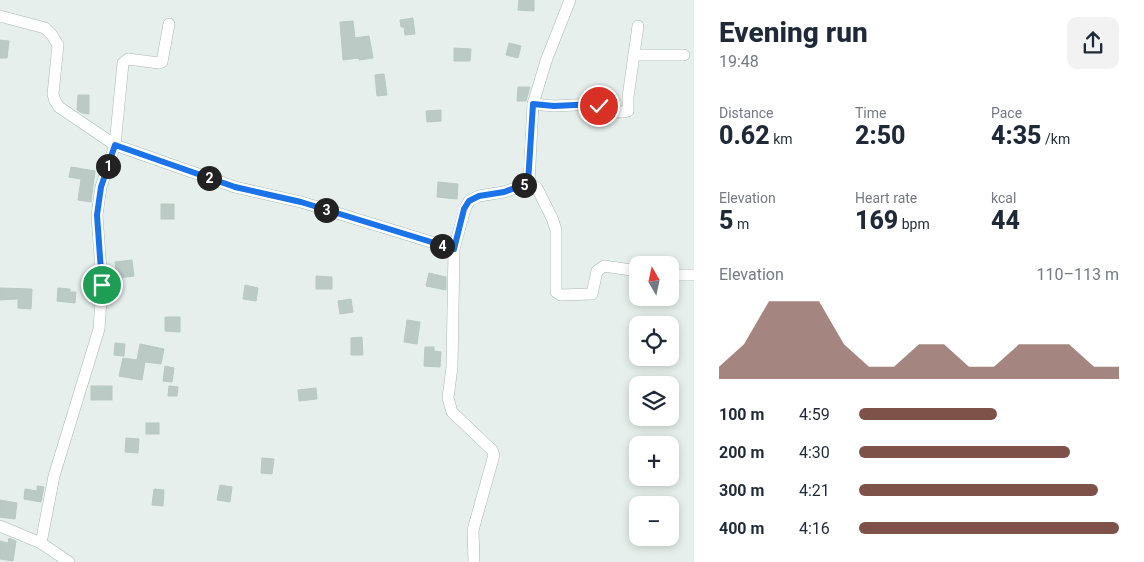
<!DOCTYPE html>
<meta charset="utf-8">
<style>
body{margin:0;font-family:Roboto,sans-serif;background:#f2f2f3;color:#1f2937;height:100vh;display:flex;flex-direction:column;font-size:19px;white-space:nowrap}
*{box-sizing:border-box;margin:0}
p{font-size:16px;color:#747a83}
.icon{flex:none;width:28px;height:28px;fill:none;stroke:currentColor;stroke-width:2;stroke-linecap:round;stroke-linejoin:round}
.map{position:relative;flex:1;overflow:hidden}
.details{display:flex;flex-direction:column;background:#fff;width:450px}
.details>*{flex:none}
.needle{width:32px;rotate:351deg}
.tools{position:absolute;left:629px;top:256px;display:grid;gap:10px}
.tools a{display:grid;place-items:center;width:50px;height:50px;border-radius:10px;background:#fff;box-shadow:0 2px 8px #0003;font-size:25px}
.pin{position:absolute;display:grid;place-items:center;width:42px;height:42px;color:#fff;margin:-21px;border:2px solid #fff;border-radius:50%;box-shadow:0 1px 5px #0007}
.km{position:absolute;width:25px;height:25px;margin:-12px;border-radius:50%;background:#222;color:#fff;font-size:14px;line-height:25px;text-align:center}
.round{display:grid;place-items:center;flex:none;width:52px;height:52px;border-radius:10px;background:#f2f2f3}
.head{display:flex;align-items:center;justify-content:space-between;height:85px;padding:0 25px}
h1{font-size:28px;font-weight:800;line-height:38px}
.stats{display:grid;grid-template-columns:repeat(3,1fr);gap:8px;height:85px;padding:5px 25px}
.stats div{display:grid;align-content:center}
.stats b{font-size:25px;font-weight:800}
.stats small{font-size:14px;font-weight:400}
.stats p{font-size:14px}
.chart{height:140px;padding:10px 25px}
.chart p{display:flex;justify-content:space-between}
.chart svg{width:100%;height:90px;margin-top:5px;fill:#7f5249;opacity:.7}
ul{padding:0 25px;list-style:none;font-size:16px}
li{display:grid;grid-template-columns:80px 60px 1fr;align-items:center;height:38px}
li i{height:12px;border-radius:6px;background:#7f5249}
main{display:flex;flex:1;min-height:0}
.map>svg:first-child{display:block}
.building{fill:#bbcac4;stroke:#b8c9c2}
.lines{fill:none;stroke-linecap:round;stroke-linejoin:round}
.minor-casing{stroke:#a8b8b2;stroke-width:12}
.minor{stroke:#fff;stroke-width:11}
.route-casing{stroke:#fff;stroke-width:10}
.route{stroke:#1a73e8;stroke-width:6}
</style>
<main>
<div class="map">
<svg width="694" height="562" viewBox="0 0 694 562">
<rect width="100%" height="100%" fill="#e6efeb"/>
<g class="building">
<path d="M519,0H534V11L518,10Z"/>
<path d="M413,18L415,34L405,35L404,27H401L400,20Z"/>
<path d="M353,21L355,38L369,36L373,58L359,60V58L343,60L340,22Z"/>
<path d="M0,40L9,41L7,58H0Z"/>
<path d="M509,43L521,46L518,58L506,55Z"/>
<path d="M454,48L471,49L470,61H454Z"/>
<path d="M384,74L387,95L377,96L375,75Z"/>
<path d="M518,87H530L526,101H517Z"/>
<path d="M78,95H89V114L82,113L77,110Z"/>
<path d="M441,110V121L427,122L426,111Z"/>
<path d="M71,167L95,171L91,202L78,200L81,179L69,177Z"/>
<path d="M438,182L458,184L457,199L437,197Z"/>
<rect x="161" y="204" width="13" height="15"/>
<path d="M132,260L134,276L117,278L115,262Z"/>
<path d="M429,273L446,277V290L426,286Z"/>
<path d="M316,276L332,277V289H316Z"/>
<rect x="84" y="280" width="10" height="16"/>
<path d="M245,285L258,288L256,301L243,299Z"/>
<path d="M0,288L32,289L31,309L18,308V299L0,300Z"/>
<path d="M58,288L70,289V292H76L75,303L57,301Z"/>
<path d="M351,299L353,312L340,314L338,301Z"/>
<path d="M165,317H180V332L165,331Z"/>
<path d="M407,320L420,322L417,344L404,342Z"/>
<path d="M362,337L363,355H351V338Z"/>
<path d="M115,343L125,344L124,356L114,355Z"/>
<path d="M140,344L164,349L161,364L145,362L142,380L119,376L123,358L137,360Z"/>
<path d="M425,347H434V351L441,352L440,367L424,366Z"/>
<path d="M165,366L174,368L172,382L163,381Z"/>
<rect x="91" y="386" width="21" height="14"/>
<path d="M169,386L178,387L177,396H168Z"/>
<path d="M316,388L317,399L299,401L298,390Z"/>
<rect x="146" y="423" width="13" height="11"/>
<path d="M126,438L139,439L138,453L125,452Z"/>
<path d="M262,458L274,459L272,474L261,473Z"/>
<path d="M220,485L232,487L230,502L217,500Z"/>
<path d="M37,486L44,487L41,502L24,499L25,489L37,491Z"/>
<path d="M154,489L164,490L163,506L152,505Z"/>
<path d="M0,500L17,503L15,519L0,517Z"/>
<path d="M9,538L16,541L13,561L0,559V541L8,543Z"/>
</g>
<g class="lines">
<defs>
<g id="minor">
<path d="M570,0L546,61L533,104L529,183L537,188L552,218L556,230V292L561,295L592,294L597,271L604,266L638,271"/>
<path d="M0,16L45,28L52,35L58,45L53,94L55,101L59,107L115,145L101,187L97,215L102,285L99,329L54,476L41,543"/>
<path d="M169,24L162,62L159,63L128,59L123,63L115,145L235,187L301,202L454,249"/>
<path d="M634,55H684"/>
<path d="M533,104L554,106L595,104L606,111L624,112L628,111V97L638,26"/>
<path d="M670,275H694"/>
<path d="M0,526L41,543L69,562"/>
<path d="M474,562L473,530L494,455L492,450L452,412L448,398L452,367L454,249L465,209L469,201L479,196L504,192L529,183"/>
</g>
</defs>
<use href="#minor" class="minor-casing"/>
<use href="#minor" class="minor"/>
</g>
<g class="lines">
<defs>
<path id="route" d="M102,285L97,215L101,187L115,145L235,187L301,202L454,249L464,209L469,201L479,196L504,192L528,183L533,104L554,106L595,104L599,106"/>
</defs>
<use href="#route" class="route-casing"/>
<use href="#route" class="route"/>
</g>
</svg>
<div class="tools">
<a><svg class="needle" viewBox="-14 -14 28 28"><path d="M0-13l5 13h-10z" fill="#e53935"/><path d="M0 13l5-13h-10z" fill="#747a83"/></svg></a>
<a><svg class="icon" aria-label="locate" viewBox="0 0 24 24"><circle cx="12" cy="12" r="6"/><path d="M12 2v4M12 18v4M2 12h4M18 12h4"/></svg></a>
<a><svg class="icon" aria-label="layers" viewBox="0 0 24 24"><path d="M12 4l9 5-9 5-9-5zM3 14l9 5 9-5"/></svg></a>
<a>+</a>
<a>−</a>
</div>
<div class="pin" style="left:102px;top:285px;background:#1e9e55"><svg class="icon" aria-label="arrive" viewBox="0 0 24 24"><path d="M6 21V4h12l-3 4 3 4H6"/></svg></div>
<div class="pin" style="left:599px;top:106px;background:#d93025"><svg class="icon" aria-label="check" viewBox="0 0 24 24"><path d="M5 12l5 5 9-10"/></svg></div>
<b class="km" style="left:108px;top:166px">1</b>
<b class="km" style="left:209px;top:178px">2</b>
<b class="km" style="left:326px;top:210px">3</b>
<b class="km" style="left:442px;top:246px">4</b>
<b class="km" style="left:524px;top:185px">5</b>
</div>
<section class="details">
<div class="head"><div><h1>Evening run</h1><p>19:48</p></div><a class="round"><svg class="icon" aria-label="share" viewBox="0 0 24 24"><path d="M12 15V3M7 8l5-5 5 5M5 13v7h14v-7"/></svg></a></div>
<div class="stats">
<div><p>Distance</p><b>0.62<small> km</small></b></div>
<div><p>Time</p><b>2:50</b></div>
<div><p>Pace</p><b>4:35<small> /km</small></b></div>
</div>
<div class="stats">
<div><p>Elevation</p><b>5<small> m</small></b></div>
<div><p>Heart rate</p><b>169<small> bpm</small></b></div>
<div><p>kcal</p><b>44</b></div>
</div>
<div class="chart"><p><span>Elevation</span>110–113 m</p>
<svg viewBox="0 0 160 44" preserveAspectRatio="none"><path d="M0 44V38L10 27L20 6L30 6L40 6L50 27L60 38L70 38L80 27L90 27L100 38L110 38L120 27L130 27L140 27L150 38L160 38V44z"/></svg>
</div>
<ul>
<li><b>100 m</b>4:59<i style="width:53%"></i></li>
<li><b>200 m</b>4:30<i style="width:81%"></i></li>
<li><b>300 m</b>4:21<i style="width:92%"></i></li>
<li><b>400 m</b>4:16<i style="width:100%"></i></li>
</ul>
</section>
</main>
